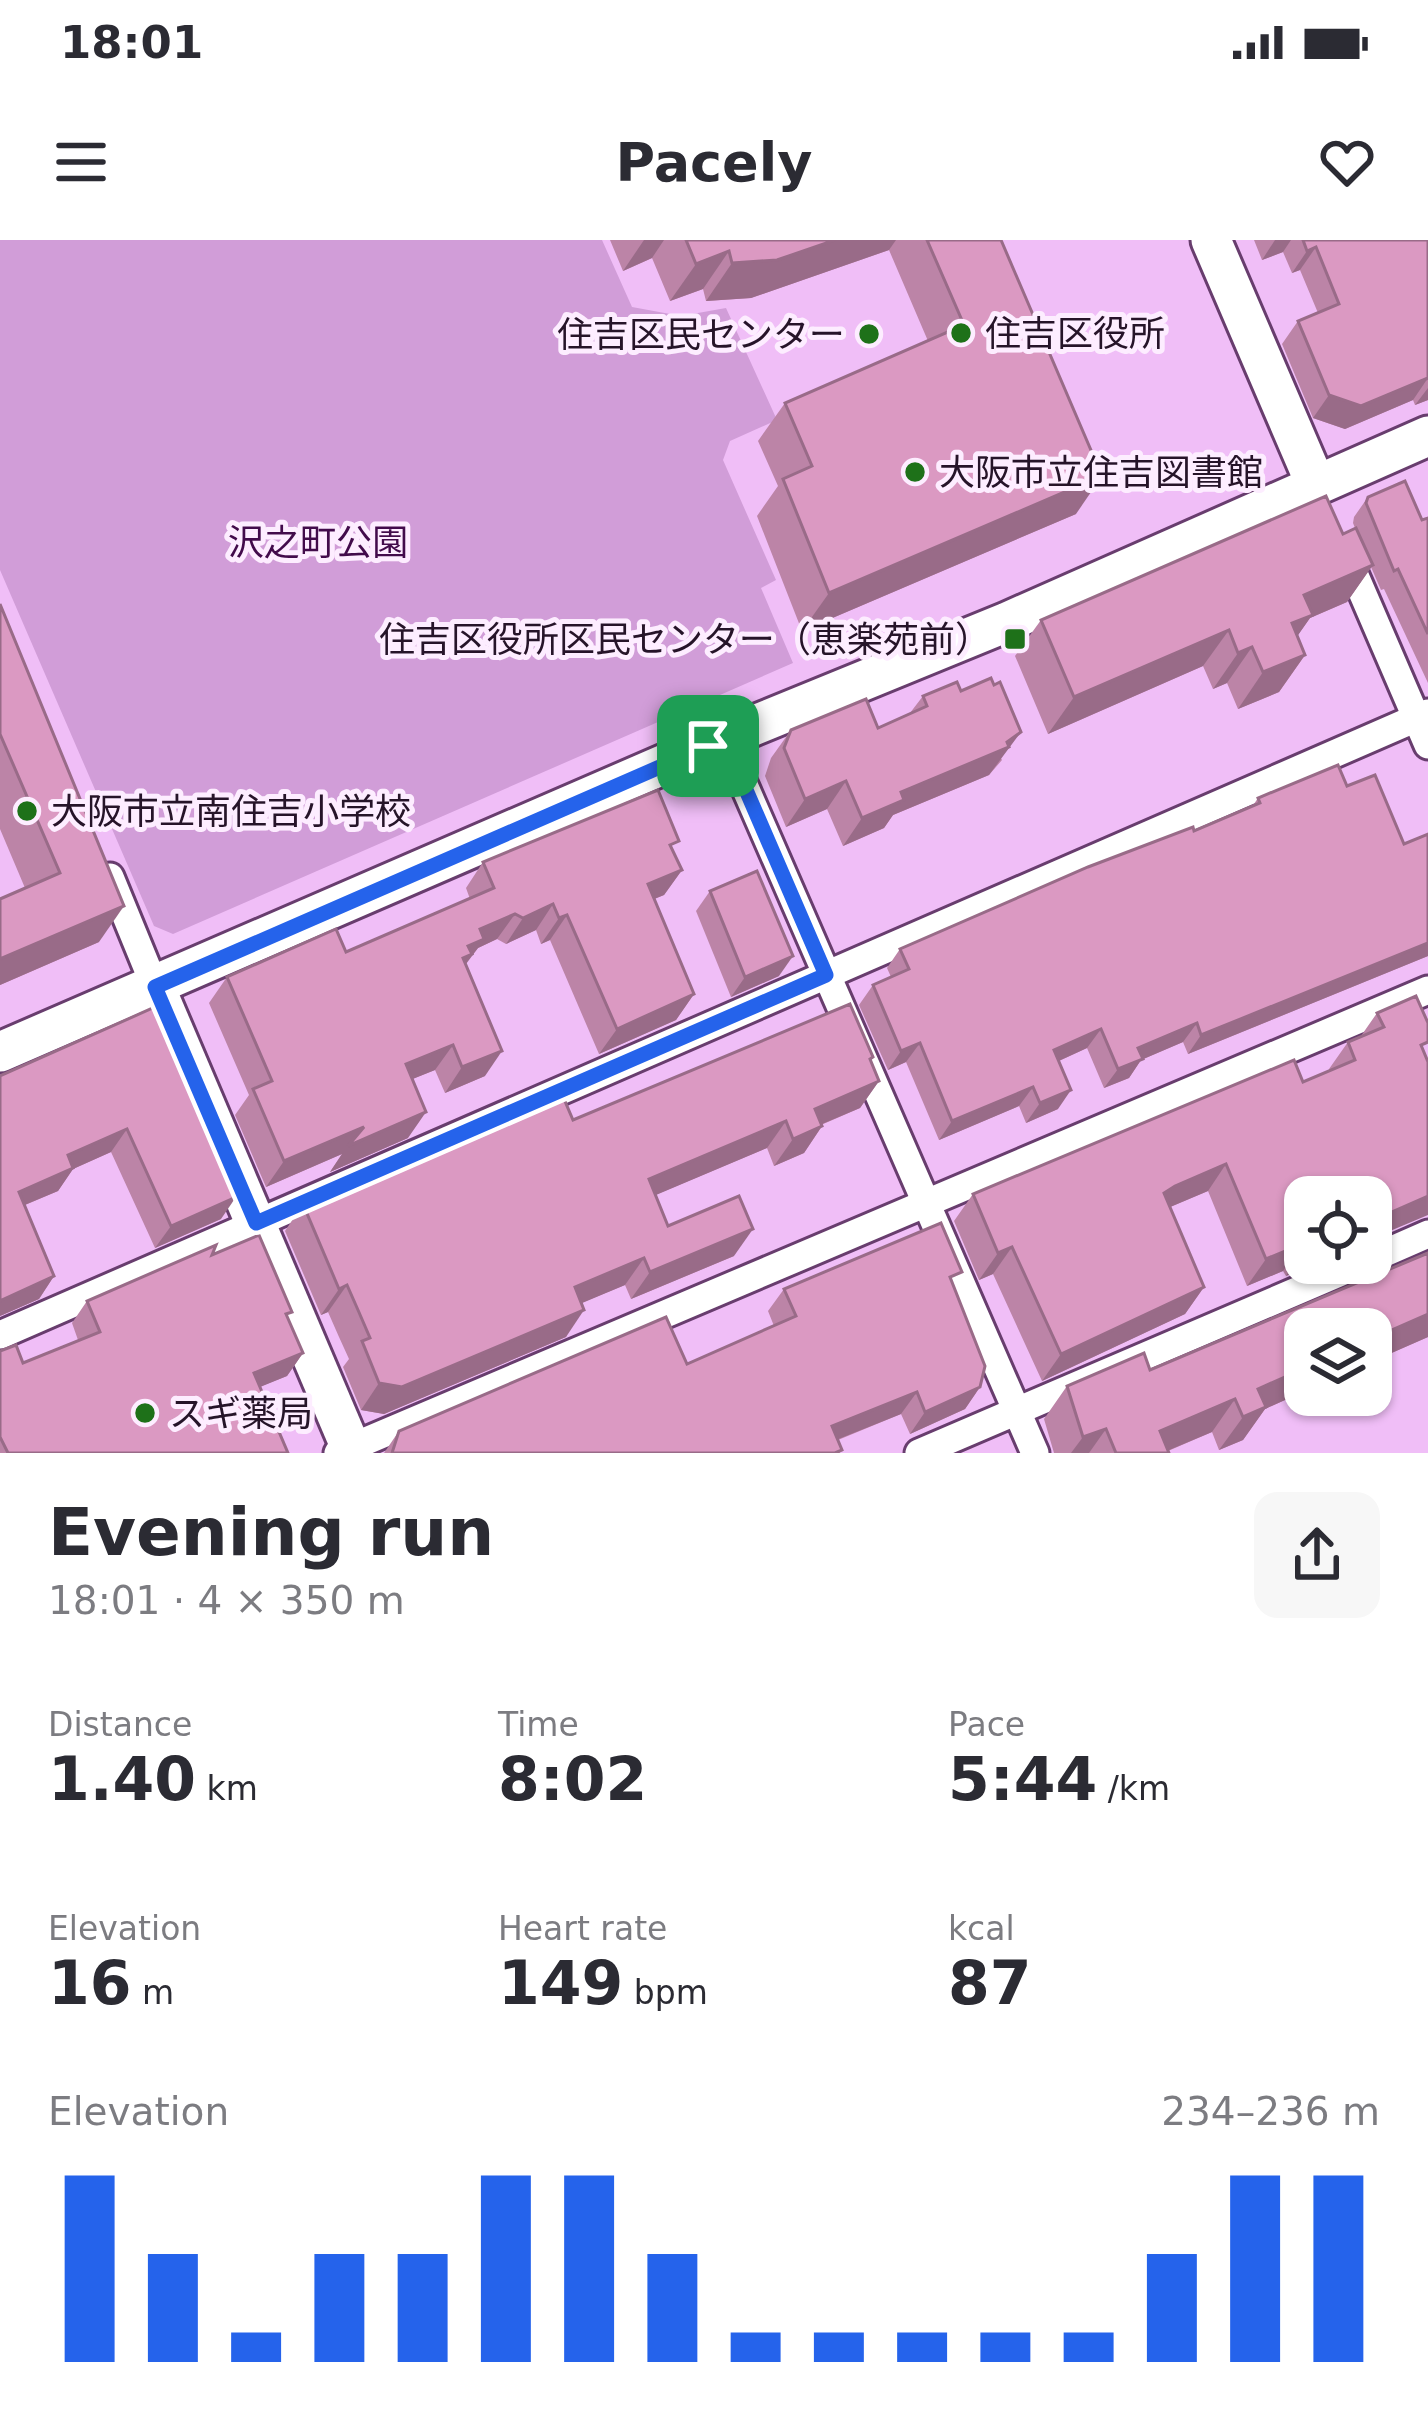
<!DOCTYPE html>
<meta charset="utf-8">
<style>
body{margin:0;font-family:"DejaVu Sans","Noto Sans JP",sans-serif;background:#f7f7f7;color:#2b2b33;height:100vh;display:flex;flex-direction:column;font-size:45px;white-space:nowrap}
*{box-sizing:border-box;margin:0}
p{font-size:39px;color:#7c7c81}
.icon{flex:none;width:66px;height:66px;fill:none;stroke:currentColor;stroke-width:2;stroke-linecap:round;stroke-linejoin:round}
.map{position:relative;height:1213px;overflow:hidden}
.sheet{display:flex;flex-direction:column;background:#fff;flex:1}
.sheet>*{flex:none}
.tools{position:absolute;left:1284px;top:936px;display:grid;gap:24px}
.tools a{display:grid;place-items:center;width:108px;height:108px;border-radius:24px;background:#fff;box-shadow:0 3px 9px #0004;font-size:60px}
.pin{position:absolute;display:grid;place-items:center;width:102px;height:102px;color:#fff;margin:-51px;border-radius:24px;box-shadow:0 6px 18px #0006}
.round{display:grid;place-items:center;flex:none;width:126px;height:126px;border-radius:24px;background:#f7f7f7}
.headline{display:flex;align-items:center;justify-content:space-between;height:204px;padding:0 48px}
h1{font-size:66px;font-weight:800;line-height:90px}
.stats{display:grid;grid-template-columns:repeat(3,1fr);gap:18px;height:204px;padding:12px 48px}
.stats div{display:grid;align-content:center}
.stats b{font-size:60px;font-weight:800}
.stats small{font-size:33px;font-weight:400}
.stats p{font-size:33px}
.chart{height:336px;padding:24px 48px}
.chart p{display:flex;justify-content:space-between}
.chart svg{width:100%;height:216px;margin-top:12px;stroke:#2563eb;stroke-width:6}
.status{display:flex;justify-content:space-between;align-items:center;height:84px;padding:0 60px;background:#fff;direction:ltr}
.status svg{height:33px;fill:currentColor}
header{display:flex;justify-content:space-between;align-items:center;height:156px;padding:0 48px;background:#fff;font-size:54px;font-weight:800}
.map>svg:first-child{display:block}
.green{fill:#d19dd8}
.lines{fill:none;stroke-linecap:round;stroke-linejoin:round}
.street-casing{stroke:#683d6e;stroke-width:33}
.secondary-casing{stroke:#683d6e;stroke-width:45}
.street{stroke:#fff;stroke-width:27}
.secondary{stroke:#fff;stroke-width:39}
.wall{fill:#bc84a7}
.shaded-wall{fill:#996b88}
.building{fill:#db99c2;stroke:#996b88;stroke-width:3}
.route-casing{stroke:#fff;stroke-width:24}
.route{stroke:#2563eb;stroke-width:15}
.poi-dot{fill:#1e7119;stroke:#fdedff;stroke-width:4.5}
.labels{text-anchor:middle;stroke-width:10;stroke-linejoin:round;paint-order:stroke}
.poi-label{font-size:36px;fill:#261429;stroke:#fdedff;text-anchor:start}
.park-label{font-size:36px;fill:#420b4b;stroke:#fdedff}
</style>
<div class="status"><b>18:01</b><svg viewBox="0 0 49 12"><path d="M0 12V9h3v3zM5 12V6h3v6zM10 12V3h3v9zM15 12V0h3v12zM26 1h20v11H26zM47 4h2v5h-2z"/></svg></div>
<header><svg class="icon" aria-label="menu" viewBox="0 0 24 24"><path d="M4 6h16M4 12h16M4 18h16"/></svg>Pacely<svg class="icon" aria-label="heart" viewBox="0 0 24 24"><path d="M12 20l-8-8c-3-5 5-10 8-4 3-6 11-1 8 4z"/></svg></header>
<div class="map">
<svg width="1428" height="1213" viewBox="0 0 1428 1213">
<rect width="100%" height="100%" fill="#f0bef7"/>
<path class="green" d="M0,0H602L632,67L681,76L726,68L777,180L730,201L723,220L776,340L761,348L793,423L173,694L154,686L0,330Z"/>
<g class="lines">
<defs>
<g id="street">
<path d="M1344,310L1428,505"/>
<path d="M724,499L1035,1213"/>
<path d="M110,637L155,747"/>
<path d="M1371,1019L1428,994"/>
<path d="M0,1095L1428,473"/>
<path d="M338,1213L1428,750"/>
<path d="M919,1213L1362,1023"/>
</g>
<g id="secondary">
<path d="M1211,0L1316,245"/>
<path d="M155,747L353,1213"/>
<path d="M0,812L755,485L1007,382L1428,196"/>
</g>
</defs>
<use href="#street" class="street-casing"/>
<use href="#secondary" class="secondary-casing"/>
<use href="#street" class="street"/>
<use href="#secondary" class="secondary"/>
</g>
<g class="wall">
<path d="M610,0H1001L1076,274L802,391L757,276L778,246L758,201L785,163L928,101L889,10L751,58L706,61L703,49L670,61L652,18L623,31Z"/>
<path d="M1254,0H1428V160L1415,165L1413,160L1345,189L1313,178L1282,104L1298,81L1318,73L1300,30L1292,33L1283,12L1262,20Z"/>
<path d="M1368,257L1422,280L1428,278V443L1384,349L1381,350L1371,327L1347,362L1310,378L1297,396L1305,415L1279,452L1238,469L1227,443L1213,449L1203,426L1048,494L1015,416L1041,380L1343,294L1355,288L1353,283L1354,277Z"/>
<path d="M0,364L99,702L0,745V659L25,648L0,589Z"/>
<path d="M961,451L1002,520L989,535L893,575L884,588L843,606L827,569L786,587L765,536L771,518L791,490L878,488L910,473L923,456Z"/>
<path d="M1347,546L1404,604L1428,594V716L1188,814L1183,802L1141,820L1129,838L1104,848L1087,808L1059,821L1058,869L1026,883L1019,866L939,900L906,822L888,830L859,765L873,745L891,737L887,728L900,709L1194,591L1252,567L1258,558Z"/>
<path d="M673,610L682,630L664,655L654,659L694,754L676,780L599,814L550,700L541,704L536,690L506,704L497,699L478,708L465,724L485,836L445,853L435,830L412,839L408,898L330,932L342,914L266,947L235,875L249,855L209,763L227,737L346,712L470,659L466,648L483,622Z"/>
<path d="M710,651L779,736L731,757L696,671Z"/>
<path d="M155,767L221,979L155,1008L111,912L73,929L58,951L25,965L54,1036L39,1059L0,1076V836Z"/>
<path d="M1377,773L1424,814L1305,1023H1316L1286,1036L1283,1031L1247,1046L1208,951L1170,967L1204,1047L1185,1074L1042,1141L993,1034L979,1040L954,981L973,954L1303,842L1330,831L1329,829L1348,802L1361,796Z"/>
<path d="M873,817L871,821L879,841L860,868L821,885L822,886L804,913L774,926L767,908L655,955L668,986L734,1016L631,1059L625,1045L581,1063L566,1097L384,1174L361,1170L343,1127L349,1119L339,1097L328,1072L321,1075L285,991L303,964L530,869L534,863L573,880Z"/>
<path d="M1428,1013V1097L1371,1122V1089H1305V1151L1265,1169L1243,1200L1219,1210L1212,1192L1168,1211L1169,1213H1054L1044,1179L1067,1146L1150,1130Z"/>
<path d="M212,1015L288,1078L303,1113L287,1136L259,1147L288,1213H0V1111L23,1123L78,1100L72,1083L87,1061Z"/>
<path d="M953,1044L980,1147L965,1169L910,1194L901,1174L838,1200L840,1213H384L399,1191L687,1124L774,1086L768,1071L784,1049Z"/>
</g>
<g class="shaded-wall">
<path d="M644,0H664L652,18L623,31Z"/>
<path d="M835,0H896L889,10L751,58L706,61L732,23Z"/>
<path d="M1275,0H1291L1283,12L1262,20Z"/>
<path d="M1316,7L1300,30L1292,33L1307,11Z"/>
<path d="M729,11L703,49L670,61L696,24Z"/>
<path d="M1428,138L1413,160L1345,189L1313,178L1329,155Z"/>
<path d="M1428,148V160L1415,165Z"/>
<path d="M1102,236L1076,274L802,391L829,353Z"/>
<path d="M1373,325L1347,362L1310,378L1287,411L1266,420L1304,355Z"/>
<path d="M1229,390L1203,426L1048,494L1074,457Z"/>
<path d="M1252,407L1227,443L1213,449L1238,413Z"/>
<path d="M1305,415L1279,452L1238,469L1263,432Z"/>
<path d="M1021,492L989,535L893,575L884,588L843,606L862,578L901,552L1007,502Z"/>
<path d="M846,541L827,569L786,587L805,559Z"/>
<path d="M682,630L664,655L630,669L648,644Z"/>
<path d="M553,664L536,690L506,704L523,678Z"/>
<path d="M124,666L99,702L0,745V719Z"/>
<path d="M515,674L497,699L478,708L466,724L450,731L480,689Z"/>
<path d="M567,675L550,700L541,704L559,678Z"/>
<path d="M1428,703V716L1188,814L1201,795Z"/>
<path d="M793,716L779,736L731,757L745,737Z"/>
<path d="M694,754L676,780L599,814L617,789Z"/>
<path d="M1197,783L1183,802L1141,820L1129,838L1104,848L1118,829L1138,808Z"/>
<path d="M1101,789L1087,808L1041,829L1054,810Z"/>
<path d="M920,803L906,822L888,830L901,811Z"/>
<path d="M453,805L435,830L388,849L406,824Z"/>
<path d="M502,811L485,836L445,853L462,827Z"/>
<path d="M879,841L860,868L796,895L815,869Z"/>
<path d="M1033,847L1019,866L939,900L952,881Z"/>
<path d="M1071,850L1058,869L1026,883L1040,863Z"/>
<path d="M426,872L408,898L330,932L342,914L266,947L284,921L364,887Z"/>
<path d="M786,881L767,908L630,966L649,939Z"/>
<path d="M822,886L804,913L774,926L793,899Z"/>
<path d="M127,889L111,912L73,929L58,951L3,974L19,952L68,915Z"/>
<path d="M1226,924L1208,951L1156,973L1164,953L1175,946Z"/>
<path d="M1428,956V975L1371,999V981Z"/>
<path d="M236,957L221,979L155,1008L171,986Z"/>
<path d="M753,989L734,1016L631,1059L650,1032Z"/>
<path d="M1302,1004L1283,1031L1247,1046L1266,1019Z"/>
<path d="M1012,1007L993,1034L979,1040L998,1013Z"/>
<path d="M1305,1009V1023H1316L1286,1036Z"/>
<path d="M644,1018L625,1045L556,1074L575,1047Z"/>
<path d="M54,1036L39,1059L0,1076V1061Z"/>
<path d="M347,1045L328,1072L321,1075L339,1049Z"/>
<path d="M1204,1047L1185,1074L1042,1141L1061,1114Z"/>
<path d="M584,1070L566,1097L384,1174L361,1170L379,1143Z"/>
<path d="M1428,1074V1097L1371,1122V1099Z"/>
<path d="M303,1113L287,1136L238,1156L254,1133Z"/>
<path d="M1305,1128V1151L1265,1169L1243,1200L1219,1210L1243,1177L1258,1149Z"/>
<path d="M980,1147L965,1169L910,1194L925,1172Z"/>
<path d="M917,1152L901,1174L816,1208L832,1186Z"/>
<path d="M1235,1159L1212,1192L1162,1213L1160,1191Z"/>
<path d="M1106,1189L1089,1213H1071L1083,1197Z"/>
</g>
<g class="building">
<path d="M686,0H835L777,20L732,23L729,11L696,24Z"/>
<path d="M927,0H1001L1102,236L829,353L783,239L812,226L785,163L964,85Z"/>
<path d="M1303,0H1428V138L1361,166L1329,155L1298,81L1339,64L1316,7L1307,11Z"/>
<path d="M1405,241L1422,280L1428,278V394L1398,329L1394,331L1366,263L1368,257Z"/>
<path d="M1326,256L1343,294L1356,288L1373,325L1304,355L1313,375L1292,383L1305,415L1263,432L1252,407L1238,413L1229,390L1074,457L1041,380Z"/>
<path d="M0,364L124,666L0,719V659L60,633L0,494Z"/>
<path d="M991,438L994,445L1000,442L1021,492L1007,502L1009,507L901,552L904,560L862,578L846,541L805,559L784,508L791,490L866,459L878,488L927,466L923,456L957,442L961,451Z"/>
<path d="M1338,525L1347,546L1375,535L1404,604L1428,594V703L1201,795L1197,783L1138,808L1143,819L1118,829L1101,789L1054,810L1071,850L1040,863L1033,847L952,881L920,803L901,811L873,745L909,729L900,709L1088,627L1193,587L1194,591L1260,563L1258,558Z"/>
<path d="M658,550L679,601L670,605L682,630L648,644L694,754L617,789L567,675L559,678L553,664L523,678L515,674L480,689L484,699L468,706L472,714L463,718L502,811L462,827L453,805L406,824L426,872L348,906L364,887L284,921L253,849L272,841L227,737L336,689L346,712L494,648L483,622Z"/>
<path d="M757,631L793,716L745,737L710,651Z"/>
<path d="M1416,756L1428,783V802L1421,805L1428,822V956L1371,981V957H1305V1008L1302,1004L1266,1019L1226,924L1175,946L1164,953L1204,1047L1061,1114L1012,1007L998,1013L973,954L1294,820L1303,842L1355,820L1348,802L1384,787L1377,773Z"/>
<path d="M850,764L873,817L870,819L879,841L815,869L822,886L793,899L786,881L649,939L668,986L739,956L753,989L650,1032L644,1018L575,1047L584,1070L402,1147L379,1143L362,1101L370,1098L358,1070L347,1045L339,1049L303,964L536,867L534,863L561,852L573,880Z"/>
<path d="M155,767L165,772L240,948L236,957L171,986L127,889L68,915L73,928L19,952L54,1036L0,1061V836Z"/>
<path d="M941,983L962,1032L950,1037L985,1126L980,1147L925,1172L917,1152L832,1186L842,1210L835,1213H392L399,1191L666,1077L687,1124L796,1076L784,1049Z"/>
<path d="M259,995L292,1072L286,1074L303,1113L254,1133L288,1213H8L0,1197V1111L16,1105L23,1123L100,1092L87,1061L216,1005L212,1015Z"/>
<path d="M1428,1013V1074L1371,1099V1089H1305V1128L1258,1149L1266,1167L1243,1177L1235,1159L1160,1191L1169,1213H1116L1106,1189L1083,1197L1067,1146L1144,1113L1150,1130Z"/>
</g>
<g class="lines">
<defs>
<path id="route" d="M724,499L826,735L256,983L155,747Z"/>
</defs>
<use href="#route" class="route-casing"/>
<use href="#route" class="route"/>
</g>
<g class="poi-dot">
<circle cx="961" cy="93" r="12"/>
<circle cx="869" cy="94" r="12"/>
<circle cx="915" cy="232" r="12"/>
<rect x="1003" y="387" width="24" height="24" rx="6"/>
<circle cx="27" cy="571" r="12"/>
<circle cx="145" cy="1173" r="12"/>
</g>
<g class="labels">
<g class="poi-label">
<text x="985" y="106">住吉区役所</text>
<text x="845" y="107" text-anchor="end">住吉区民センター</text>
<text x="939" y="245">大阪市立住吉図書館</text>
<text x="991" y="412" text-anchor="end">住吉区役所区民センター（恵楽苑前）</text>
<text x="51" y="584">大阪市立南住吉小学校</text>
<text x="169" y="1186">スギ薬局</text>
</g>
<g class="park-label">
<text x="318" y="315">沢之町公園</text>
</g>
</g>
</svg>
<div class="tools">
<a><svg class="icon" aria-label="locate" viewBox="0 0 24 24"><circle cx="12" cy="12" r="6"/><path d="M12 2v4M12 18v4M2 12h4M18 12h4"/></svg></a>
<a><svg class="icon" aria-label="layers" viewBox="0 0 24 24"><path d="M12 4l9 5-9 5-9-5zM3 14l9 5 9-5"/></svg></a>
</div>
<div class="pin" style="left:708px;top:506px;background:#1e9e55"><svg class="icon" aria-label="arrive" viewBox="0 0 24 24"><path d="M6 21V4h12l-3 4 3 4H6"/></svg></div>
</div>
<section class="sheet">
<div class="headline"><div><h1>Evening run</h1><p>18:01 · 4 × 350 m</p></div><a class="round"><svg class="icon" aria-label="share" viewBox="0 0 24 24"><path d="M12 15V3M7 8l5-5 5 5M5 13v7h14v-7"/></svg></a></div>
<div class="stats">
<div><p>Distance</p><b>1.40<small> km</small></b></div>
<div><p>Time</p><b>8:02</b></div>
<div><p>Pace</p><b>5:44<small> /km</small></b></div>
</div>
<div class="stats">
<div><p>Elevation</p><b>16<small> m</small></b></div>
<div><p>Heart rate</p><b>149<small> bpm</small></b></div>
<div><p>kcal</p><b>87</b></div>
</div>
<div class="chart"><p><span>Elevation</span>234–236 m</p>
<svg viewBox="0 0 160 44" preserveAspectRatio="none"><path d="M5 44V6M15 44V22M25 44V38M35 44V22M45 44V22M55 44V6M65 44V6M75 44V22M85 44V38M95 44V38M105 44V38M115 44V38M125 44V38M135 44V22M145 44V6M155 44V6"/></svg>
</div>
</section>
